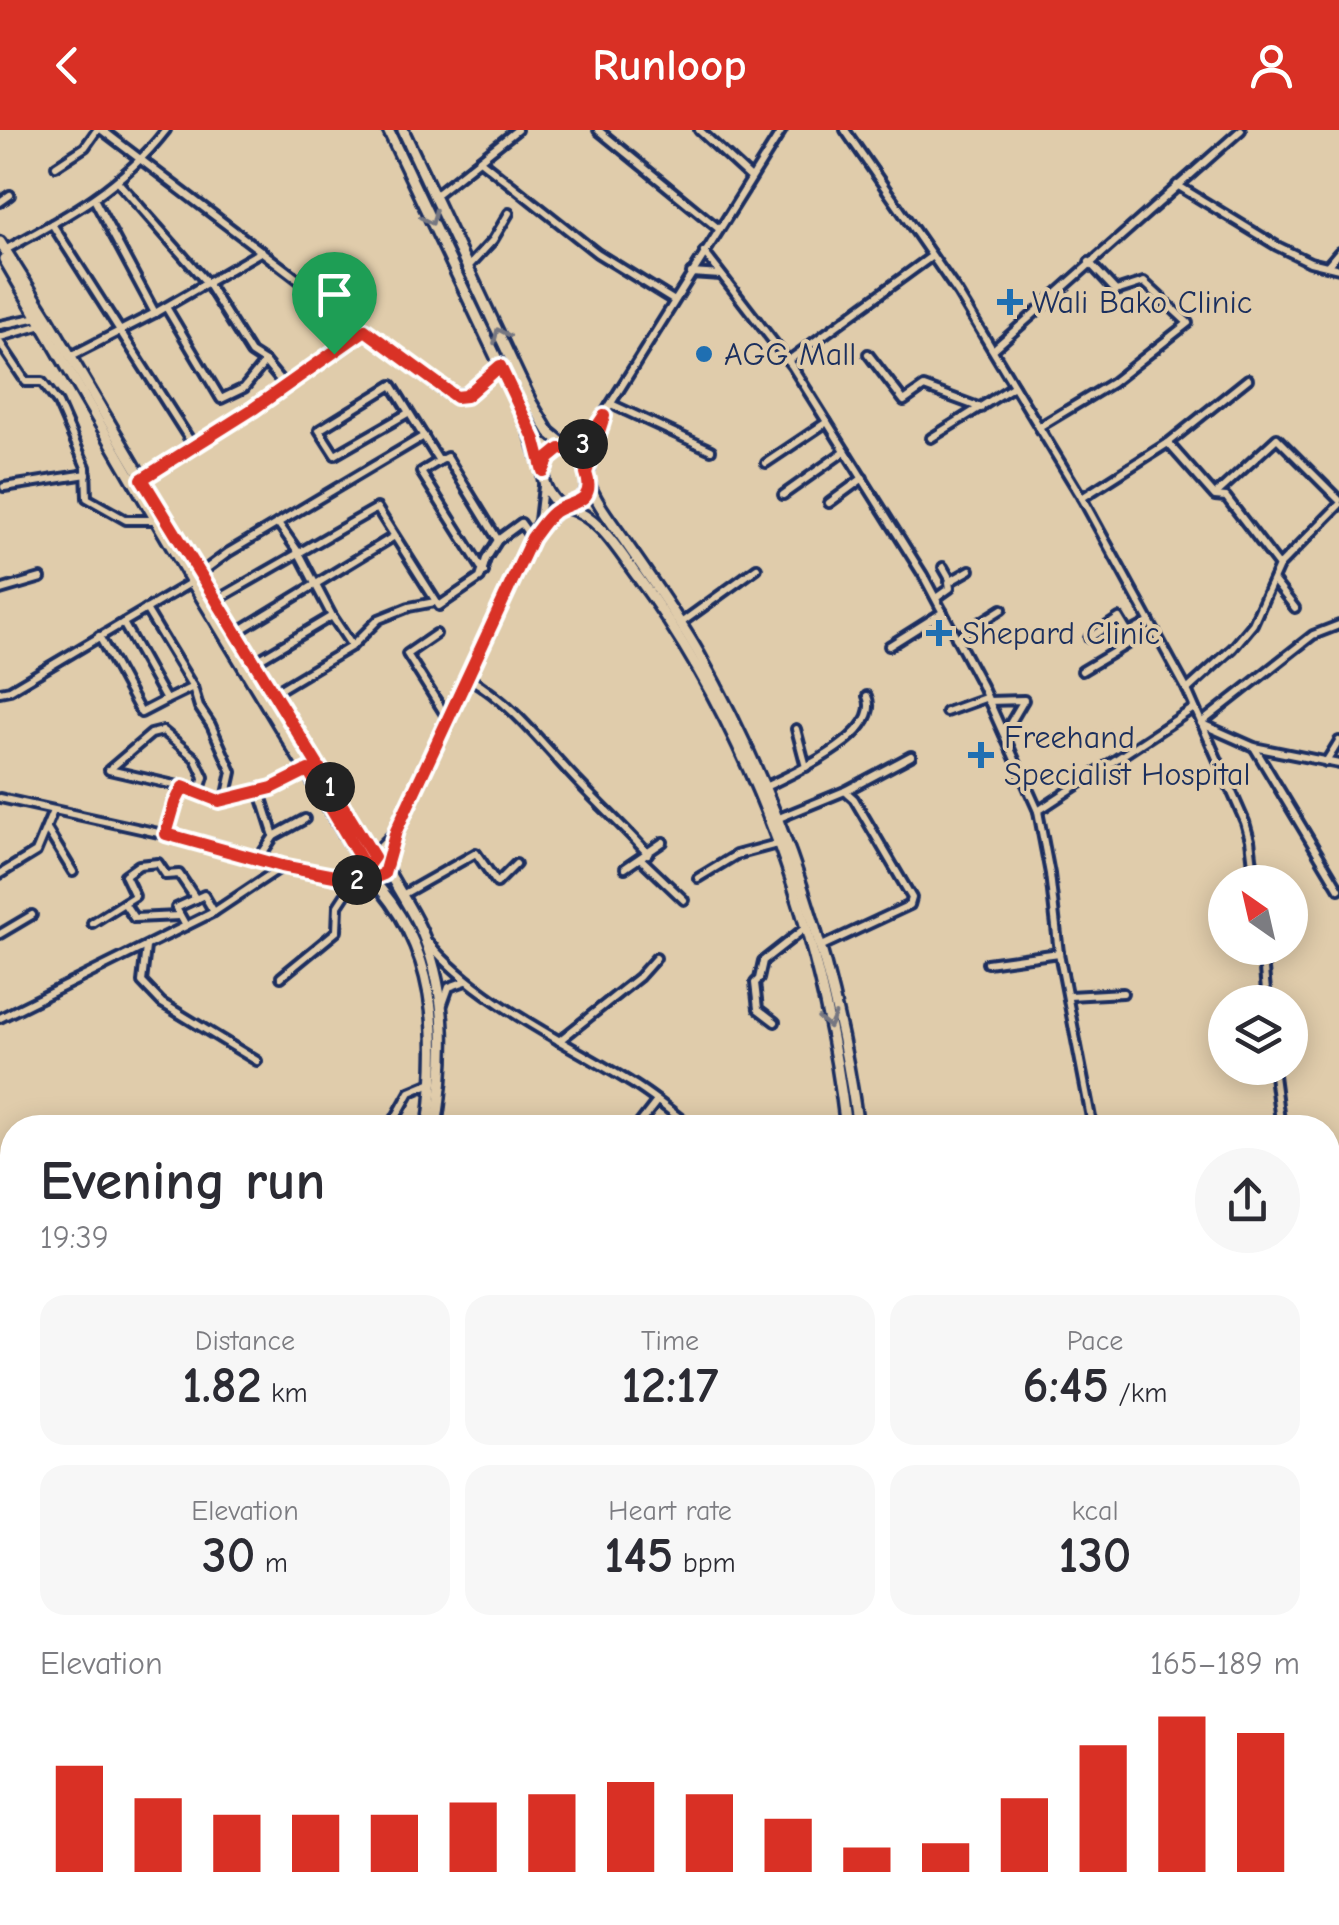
<!DOCTYPE html>
<meta charset="utf-8">
<style>
body{margin:0;font-family:"Comic Neue",sans-serif;background:#f7f7f7;color:#2b2b33;height:100vh;display:flex;flex-direction:column;font-size:38px;white-space:nowrap}
*{box-sizing:border-box;margin:0}
p{font-size:32px;color:#7c7c81}
.icon{flex:none;width:55px;height:55px;fill:none;stroke:currentColor;stroke-width:2;stroke-linecap:round;stroke-linejoin:round}
.map{position:relative;flex:1;overflow:hidden}
.sheet{position:absolute;left:0px;top:985px;width:1340px;height:810px;display:flex;flex-direction:column;background:#fff;border-radius:40px 40px 0 0;box-shadow:0 5px 25px #0003}
.sheet>*{flex:none}
.needle{width:65px;rotate:326deg}
.buttons{position:absolute;left:1208px;top:735px;display:grid;gap:20px}
.buttons a{display:grid;place-items:center;width:100px;height:100px;border-radius:50%;background:#fff;box-shadow:0 5px 25px #0003;font-size:50px}
.pin{position:absolute;display:grid;place-items:center;width:85px;height:85px;color:#fff;margin:-102px -42px;border-radius:50% 50% 50% 0;rotate:-45deg;box-shadow:0 0 10px #0007}
.pin .icon{rotate:45deg}
.km{position:absolute;width:50px;height:50px;margin:-25px;border-radius:50%;background:#222;color:#fff;font-size:28px;line-height:50px;text-align:center}
.round{display:grid;place-items:center;flex:none;width:105px;height:105px;border-radius:52px;background:#f7f7f7}
.head{display:flex;align-items:center;justify-content:space-between;height:170px;padding:0 40px}
h1{font-size:55px;font-weight:700;line-height:75px}
.metrics{display:grid;grid-template-columns:repeat(3,1fr);gap:15px;height:170px;padding:10px 40px}
.metrics div{display:grid;align-content:center;border-radius:25px;background:#f7f7f7;text-align:center}
.metrics b{font-size:50px;font-weight:700}
.metrics small{font-size:28px;font-weight:400}
.metrics p{font-size:28px}
.chart{height:280px;padding:20px 40px}
.chart p{display:flex;justify-content:space-between}
.chart svg{width:100%;height:180px;margin-top:10px;stroke:#d93025;stroke-width:6}
header{display:flex;justify-content:space-between;align-items:center;height:130px;padding:0 40px;background:#d93025;color:#fff;font-size:45px;font-weight:700}
.map>svg:first-child{display:block}
.lines{fill:none;stroke-linecap:round;stroke-linejoin:round}
.minor-casing{stroke:#1b2f5e;stroke-width:14}
.secondary-casing{stroke:#1b2f5e;stroke-width:16}
.minor{stroke:#e0ccab;stroke-width:6}
.secondary{stroke:#e0ccab;stroke-width:9}
.oneway{stroke:#747681}
.route-casing{stroke:#fff;stroke-width:20}
.route{stroke:#d93025;stroke-width:12}
.poi-dot{fill:#1f6fb2;stroke:#e0ccab;stroke-width:4}
.labels{text-anchor:middle;stroke-width:8;stroke-linejoin:round;paint-order:stroke}
.poi-label{font-size:32px;fill:#1b2f5e;stroke:#e0ccab;text-anchor:start}
</style>
<header><svg class="icon" aria-label="back" viewBox="0 0 24 24"><path d="M15 5l-7 7 7 7"/></svg>Runloop<svg class="icon" aria-label="person" viewBox="0 0 24 24"><circle cx="12" cy="8" r="4"/><path d="M4 21q1-7 8-7t8 7"/></svg></header>
<div class="map">
<svg width="1339" height="1795" viewBox="0 0 1339 1795">
<rect width="100%" height="100%" fill="#e0ccab"/>
<filter id="ink" filterUnits="userSpaceOnUse"><feTurbulence type="fractalNoise" baseFrequency=".01" numOctaves="2"/><feDisplacementMap in="SourceGraphic" scale="20" xChannelSelector="R" yChannelSelector="G"/><feConvolveMatrix kernelMatrix="1 2 1 2 8 2 1 2 1" color-interpolation-filters="sRGB"/></filter>
<g filter="url(#ink)">
<g class="lines">
<defs>
<g id="minor">
<path d="M102,0L446,262C469,273 484,250 500,236"/>
<path d="M598,0L719,99"/>
<path d="M699,0L751,48"/>
<path d="M845,0L958,163L1082,368L1187,560L1245,692L1250,710L1255,752"/>
<path d="M481,31L597,123L673,170"/>
<path d="M56,36L85,17L97,0"/>
<path d="M118,52L207,153L251,223L265,232L285,256"/>
<path d="M1177,55L1277,116L1310,132L1339,139"/>
<path d="M434,66L517,0"/>
<path d="M94,69L155,183"/>
<path d="M0,72L10,65"/>
<path d="M52,94L193,315"/>
<path d="M5,120C68,86 121,58 166,0"/>
<path d="M704,122L792,236L923,445L982,556L1038,681L1050,744L1059,823L1093,998"/>
<path d="M1328,135L1339,122"/>
<path d="M468,137L493,110L509,83"/>
<path d="M691,143L721,145"/>
<path d="M166,177L221,269L244,258L265,232"/>
<path d="M0,195L38,187"/>
<path d="M0,207L45,194"/>
<path d="M0,213L26,252H42L58,273L86,337L87,368L126,390H155"/>
<path d="M994,219L1241,0"/>
<path d="M868,224L904,271L924,257L981,278"/>
<path d="M71,226L155,183L262,121"/>
<path d="M788,231L932,126"/>
<path d="M611,274L711,320"/>
<path d="M408,283L335,325L319,300L392,255L439,331L421,342L484,442"/>
<path d="M1039,297L1112,253L1188,193L1144,152L1116,161L1089,132"/>
<path d="M931,308L1014,256"/>
<path d="M1168,313L1248,249"/>
<path d="M576,320L588,310L782,0"/>
<path d="M439,331L447,327L498,410"/>
<path d="M766,333L827,292"/>
<path d="M589,337L597,301"/>
<path d="M143,348L253,279L365,200"/>
<path d="M4,357L87,344"/>
<path d="M783,365L845,321"/>
<path d="M1215,365L1277,308L1339,370"/>
<path d="M1082,368L1168,313L1215,366L1226,367L1279,436"/>
<path d="M829,373L863,348"/>
<path d="M278,393L299,423L332,486"/>
<path d="M536,403L561,377"/>
<path d="M943,437L951,451"/>
<path d="M198,445L229,422L424,306"/>
<path d="M1274,451L1295,478"/>
<path d="M0,460L41,448"/>
<path d="M936,468L950,458L949,452L970,440"/>
<path d="M215,471L377,378L439,476L480,448L486,429L498,410L521,393L531,407"/>
<path d="M146,479L193,557L199,577L211,595L232,642L226,669"/>
<path d="M123,493L166,570L193,557"/>
<path d="M681,493L757,438"/>
<path d="M234,504L393,407"/>
<path d="M436,504L407,524L448,589"/>
<path d="M99,506L141,583L166,570"/>
<path d="M956,508L1002,479"/>
<path d="M1089,508L1119,488L1128,503"/>
<path d="M889,516L943,482"/>
<path d="M253,533L332,486L352,516"/>
<path d="M1082,541L1129,513L1126,505L1150,492"/>
<path d="M469,548C516,576 545,618 582,656C604,679 627,700 648,724"/>
<path d="M1187,560L1233,518L1253,494L1279,436L1339,375"/>
<path d="M0,562L10,560L192,452"/>
<path d="M272,564L352,516L379,489L409,477L435,472"/>
<path d="M988,571L1024,570L1004,604"/>
<path d="M946,582L985,568"/>
<path d="M1201,593L1313,505L1339,495"/>
<path d="M1202,594L1254,617L1339,634"/>
<path d="M796,599L806,637"/>
<path d="M1254,617L1339,759"/>
<path d="M1326,632L1339,611"/>
<path d="M110,639L151,604L163,601L195,628L204,647L199,663"/>
<path d="M109,640L183,657L219,671L272,658L307,640"/>
<path d="M765,657C792,644 884,604 867,566"/>
<path d="M259,659L274,706L259,728"/>
<path d="M0,668L213,715L283,736L355,750L368,744"/>
<path d="M1038,681L1194,578"/>
<path d="M779,688L845,661L911,626"/>
<path d="M48,701L73,742"/>
<path d="M166,704L175,673L183,657"/>
<path d="M274,706L305,689"/>
<path d="M377,726L381,716L395,702"/>
<path d="M641,729L684,770"/>
<path d="M386,734L396,701L539,391L543,356"/>
<path d="M625,738L663,712"/>
<path d="M0,744L36,722L53,681"/>
<path d="M698,748L736,725L777,714"/>
<path d="M402,765L476,723L497,753L516,734"/>
<path d="M124,773L134,788L179,786"/>
<path d="M92,793L135,766L125,745L139,735L158,733L166,745L179,744L196,769"/>
<path d="M186,796L176,778L204,765L214,782"/>
<path d="M0,804L32,785"/>
<path d="M428,812C476,871 566,912 630,952C652,965 672,982 692,998"/>
<path d="M822,816L910,775L912,768L854,669L845,661"/>
<path d="M146,817L142,852L162,873L257,931"/>
<path d="M1262,818L1267,872"/>
<path d="M987,833L1059,823"/>
<path d="M281,847L337,801L338,776L355,750"/>
<path d="M1069,866L1123,863"/>
<path d="M443,874L449,857L466,851"/>
<path d="M0,888L214,782L283,736"/>
<path d="M775,892L758,879L755,853L759,849L763,831L805,798"/>
<path d="M559,911L639,847L656,828"/>
<path d="M1273,938L1281,998"/>
<path d="M390,998L410,962L434,952"/>
<path d="M636,998L657,971"/>
<path d="M1328,1045L1339,1043"/>
<path d="M1328,1200L1339,1198"/>
<path d="M1328,1324L1339,1323"/>
<path d="M0,1352L12,1347"/>
<path d="M1328,1436L1339,1446"/>
<path d="M0,1529L12,1521"/>
<path d="M888,1794V1795"/>
<path d="M127,1795L140,1782"/>
<path d="M368,1795L381,1782"/>
<path d="M681,1795L694,1782"/>
</g>
<g id="secondary">
<path d="M388,0L525,288L543,341"/>
<path d="M403,0L531,272L549,302L567,317"/>
<path d="M0,112L49,190L234,504L374,727"/>
<path d="M4,129L192,452L365,738"/>
<path d="M567,317L581,324L589,339L586,343C592,361 580,379 561,377C539,357 533,328 567,317Z"/>
<path d="M588,351C596,373 611,391 624,410C650,448 676,484 699,524C782,672 835,830 858,998"/>
<path d="M568,378C599,386 619,422 637,446C754,604 823,804 846,998"/>
<circle cx="376" cy="737" r="11"/>
<path d="M387,739C399,762 415,784 424,807C449,870 446,932 436,998"/>
<path d="M370,747C438,818 440,905 428,998"/>
<path d="M0,1590L12,1580"/>
<path d="M0,1602L12,1592"/>
<path d="M835,1795L838,1782"/>
<path d="M846,1795L849,1782"/>
</g>
</defs>
<use href="#minor" class="minor-casing"/>
<use href="#secondary" class="secondary-casing"/>
<use href="#minor" class="minor"/>
<use href="#secondary" class="secondary"/>
</g>
<defs><path id="oneway-chevron" d="M-2-3.5L2.5 0L-2 3.5" fill="none" stroke-width="1.6" stroke-linecap="round" stroke-linejoin="round" transform="scale(2.5)"/></defs>
<g class="oneway">
<use href="#oneway-chevron" transform="translate(430 88) rotate(65)"/>
<use href="#oneway-chevron" transform="translate(500 205) rotate(-115)"/>
<use href="#oneway-chevron" transform="translate(828 891) rotate(77)"/>
</g>
</g>
<g class="lines" filter="url(#ink)">
<defs>
<path id="route" d="M365,200L456,267L466,266L500,236L535,310L543,341L549,328L560,319L576,320L588,310L604,286L586,343C597,375 569,371 554,382C545,389 539,399 532,408L396,701L384,744L374,748L368,744L355,750L282,736L166,704L175,673L183,657L219,671L272,658L308,640L366,738L374,727L142,349L253,279Z"/>
</defs>
<use href="#route" class="route-casing"/>
<use href="#route" class="route"/>
</g>
<g class="poi-dot">
<path d="M1005 157h10v10h10v10h-10v10h-10v-10h-10v-10h10z"/>
<circle cx="704" cy="224" r="10"/>
<path d="M934 488h10v10h10v10h-10v10h-10v-10h-10v-10h10z"/>
<path d="M976 610h10v10h10v10h-10v10h-10v-10h-10v-10h10z"/>
</g>
<g class="labels">
<g class="poi-label">
<text x="1032" y="183">Wali Bako Clinic</text>
<text x="724" y="235">AGG Mall</text>
<text x="962" y="514">Shepard Clinic</text>
<text x="1004" y="618">Freehand<tspan x="1004" dy="37">Specialist Hospital</tspan></text>
</g>
</g>
</svg>
<div class="buttons">
<a><svg class="needle" viewBox="-14 -14 28 28"><path d="M0-13l5 13h-10z" fill="#e53935"/><path d="M0 13l5-13h-10z" fill="#7c7c81"/></svg></a>
<a><svg class="icon" aria-label="layers" viewBox="0 0 24 24"><path d="M12 4l9 5-9 5-9-5zM3 14l9 5 9-5"/></svg></a>
</div>
<div class="pin" style="left:334px;top:224px;background:#1e9e55"><svg class="icon" aria-label="arrive" viewBox="0 0 24 24"><path d="M6 21V4h12l-3 4 3 4H6"/></svg></div>
<b class="km" style="left:330px;top:657px">1</b>
<b class="km" style="left:357px;top:750px">2</b>
<b class="km" style="left:583px;top:314px">3</b>
<section class="sheet">
<div class="head"><div><h1>Evening run</h1><p>19:39</p></div><a class="round"><svg class="icon" aria-label="share" viewBox="0 0 24 24"><path d="M12 15V3M7 8l5-5 5 5M5 13v7h14v-7"/></svg></a></div>
<div class="metrics">
<div><p>Distance</p><b>1.82<small> km</small></b></div>
<div><p>Time</p><b>12:17</b></div>
<div><p>Pace</p><b>6:45<small> /km</small></b></div>
</div>
<div class="metrics">
<div><p>Elevation</p><b>30<small> m</small></b></div>
<div><p>Heart rate</p><b>145<small> bpm</small></b></div>
<div><p>kcal</p><b>130</b></div>
</div>
<div class="chart"><p><span>Elevation</span>165–189 m</p>
<svg viewBox="0 0 160 44" preserveAspectRatio="none"><path d="M5 44V18M15 44V26M25 44V30M35 44V30M45 44V30M55 44V27M65 44V25M75 44V22M85 44V25M95 44V31M105 44V38M115 44V37M125 44V26M135 44V13M145 44V6M155 44V10"/></svg>
</div>
</section>
</div>
